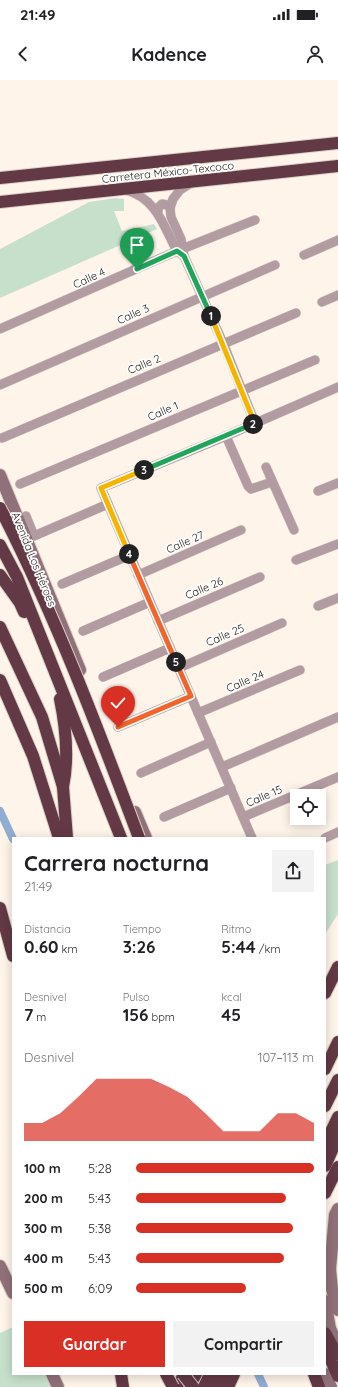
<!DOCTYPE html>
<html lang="es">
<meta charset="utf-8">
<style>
body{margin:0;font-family:Quicksand,sans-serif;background:#f2f2f2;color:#202124;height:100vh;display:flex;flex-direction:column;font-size:15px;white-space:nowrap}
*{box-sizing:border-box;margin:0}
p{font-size:13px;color:#757577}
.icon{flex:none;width:22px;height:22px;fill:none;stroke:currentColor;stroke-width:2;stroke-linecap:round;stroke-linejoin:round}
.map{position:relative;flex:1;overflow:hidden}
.side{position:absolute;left:12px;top:757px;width:314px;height:538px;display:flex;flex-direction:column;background:#fff;border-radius:0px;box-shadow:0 2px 10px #0003}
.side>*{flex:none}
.buttons{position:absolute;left:290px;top:709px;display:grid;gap:8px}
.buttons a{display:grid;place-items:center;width:36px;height:36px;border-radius:0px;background:#fff;box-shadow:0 2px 10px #0003;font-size:20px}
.pin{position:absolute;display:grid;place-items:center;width:34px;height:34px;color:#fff;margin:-41px -17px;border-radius:50% 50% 50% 0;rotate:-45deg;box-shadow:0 0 4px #0007}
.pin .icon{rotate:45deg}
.km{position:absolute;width:20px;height:20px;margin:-10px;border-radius:50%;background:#222;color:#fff;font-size:11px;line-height:20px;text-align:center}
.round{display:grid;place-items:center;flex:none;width:42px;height:42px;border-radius:0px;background:#f2f2f2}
.headline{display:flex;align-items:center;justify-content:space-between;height:68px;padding:0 12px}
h1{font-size:22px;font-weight:700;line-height:30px}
.figures{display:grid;grid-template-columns:repeat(3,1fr);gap:6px;height:68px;padding:4px 12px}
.figures div{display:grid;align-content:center}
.figures b{font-size:17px;font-weight:700}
.figures small{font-size:11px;font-weight:400}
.figures p{font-size:11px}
.chart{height:112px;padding:8px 12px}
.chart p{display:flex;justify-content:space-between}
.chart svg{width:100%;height:72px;margin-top:4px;fill:#d93025;opacity:.7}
.cta{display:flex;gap:8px;margin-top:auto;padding:8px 12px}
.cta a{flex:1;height:46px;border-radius:0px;background:#d93025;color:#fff;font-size:16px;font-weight:700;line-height:46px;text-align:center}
.cta a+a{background:#f2f2f2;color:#202124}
ul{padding:0 12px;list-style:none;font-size:13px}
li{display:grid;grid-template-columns:64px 48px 1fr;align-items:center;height:30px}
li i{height:10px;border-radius:5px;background:#d93025}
.status{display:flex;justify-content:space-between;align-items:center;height:28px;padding:0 20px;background:#fff;direction:ltr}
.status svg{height:11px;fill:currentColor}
header{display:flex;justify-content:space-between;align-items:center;height:52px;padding:0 12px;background:#fff;font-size:18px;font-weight:700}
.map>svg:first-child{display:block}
.green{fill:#c7e0cb}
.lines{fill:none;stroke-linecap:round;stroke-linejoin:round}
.canal{stroke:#90add1;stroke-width:8}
.street-casing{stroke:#dbd1c6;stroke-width:10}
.secondary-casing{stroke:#dbd1c6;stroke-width:14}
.highway-casing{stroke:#dbd1c6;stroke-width:14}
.street{stroke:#b29ca1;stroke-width:9}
.secondary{stroke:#917179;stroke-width:12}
.highway{stroke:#623945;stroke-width:12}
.highway-bridge-casing{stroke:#dbd1c6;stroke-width:14;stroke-linecap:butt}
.highway-bridge{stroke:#623945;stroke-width:12}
.split-1-casing{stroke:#fff;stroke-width:8}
.split-2-casing{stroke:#fff;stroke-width:8}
.split-3-casing{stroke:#fff;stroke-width:8}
.split-4-casing{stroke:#fff;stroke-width:8}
.split-5-casing{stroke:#fff;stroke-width:8}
.split-6-casing{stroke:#fff;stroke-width:8}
.split-1{stroke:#22a559;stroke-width:5}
.split-2{stroke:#f5b400;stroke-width:5}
.split-3{stroke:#22a559;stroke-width:5}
.split-4{stroke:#f5b400;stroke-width:5}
.split-5{stroke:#f0652b;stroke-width:5}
.split-6{stroke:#f0652b;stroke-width:5}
.labels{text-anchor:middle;stroke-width:3.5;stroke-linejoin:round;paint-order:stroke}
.street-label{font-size:11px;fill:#1e1811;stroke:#fff}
</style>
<div class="status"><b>21:49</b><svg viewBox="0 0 49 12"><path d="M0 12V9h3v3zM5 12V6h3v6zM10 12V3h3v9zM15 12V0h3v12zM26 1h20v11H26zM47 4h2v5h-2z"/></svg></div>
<header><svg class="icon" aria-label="back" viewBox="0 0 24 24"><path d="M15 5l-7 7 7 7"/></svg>Kadence<svg class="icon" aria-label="person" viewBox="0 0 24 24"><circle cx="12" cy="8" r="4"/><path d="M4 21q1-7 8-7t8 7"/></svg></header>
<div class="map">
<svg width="338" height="1307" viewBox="0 0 338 1307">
<rect width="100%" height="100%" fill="#fff4e9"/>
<g class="green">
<path d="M115,118L124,119V131H114L122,151L154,144L157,149L0,218V169L89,122Z"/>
<path d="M338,780V834L325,854V785Z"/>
<path d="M13,1247V1294H50L56,1307H0V1253Z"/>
</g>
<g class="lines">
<g class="canal">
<path d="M0,731L13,759"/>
<path d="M258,1294L264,1307"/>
</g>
<defs>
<g id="street">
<path d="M191,103L180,110L173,119L170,128L171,137L181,159L184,176L223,263L255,343"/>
<path d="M126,110C157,119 163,145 177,171L181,174"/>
<path d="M158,132V128L162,124L168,125L170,128"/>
<path d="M304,175L338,160"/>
<path d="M322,222L338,215"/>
<path d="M0,249L177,171L255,140"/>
<path d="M0,305L275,185"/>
<path d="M226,356L248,406L251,409L272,402"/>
<path d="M2,358L296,233"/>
<path d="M266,387L294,450"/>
<path d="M20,404L315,280"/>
<path d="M318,411L338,403"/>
<path d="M26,436L34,456L108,424"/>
<path d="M296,480L338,464"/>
<path d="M138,495L241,450"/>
<path d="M62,504L130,475"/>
<path d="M318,526L338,518"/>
<path d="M158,541L260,497"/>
<path d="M83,551L150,522"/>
<path d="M179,588L282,543"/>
<path d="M103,597L170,568"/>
<path d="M198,633L300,590"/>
<path d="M118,647L191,616"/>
<path d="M222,687L338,637"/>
<path d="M141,693L211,662"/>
<path d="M164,737L231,708"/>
<path d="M243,737L338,697"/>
<path d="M252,758L101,408L226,356L338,307"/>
<path d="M325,758L338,752"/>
</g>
<g id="secondary">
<path d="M0,395L80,590"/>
<path d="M135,732L146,758"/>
<path d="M338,1129L335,1135L330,1189L332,1209L338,1230"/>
<path d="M0,1186L13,1213"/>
<path d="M325,1221L330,1248L338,1267"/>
<path d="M52,1294L58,1307"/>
<path d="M325,1294L331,1307"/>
</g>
<g id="highway">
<path d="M0,98L338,63"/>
<path d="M0,122L338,86"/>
<path d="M0,465L17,497L121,758"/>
<path d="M0,495L20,523L24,532"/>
<path d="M0,547L42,637L63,707L67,758"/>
<path d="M0,600L33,676L59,758"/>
<path d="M60,619C66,648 69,678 63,707"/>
<path d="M0,828L13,876"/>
<path d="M325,913L338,887"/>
<path d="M325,989L338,962"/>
<path d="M325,1026L338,1000"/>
<path d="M325,1064L338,1037"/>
<path d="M325,1086L338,1057"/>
<path d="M325,1113L338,1087"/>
<path d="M325,1253L337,1274"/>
<path d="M325,1267L338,1296"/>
<path d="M121,1294L123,1307"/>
<path d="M314,1294L319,1307"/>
<path d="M178,1307L184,1294"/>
<path d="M189,1307L196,1294"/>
<path d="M204,1307L210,1294"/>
<path d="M216,1307L222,1294"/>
<path d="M228,1307L234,1294"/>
</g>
</defs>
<use href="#street" class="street-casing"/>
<use href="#secondary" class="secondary-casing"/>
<use href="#highway" class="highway-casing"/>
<use href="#street" class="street"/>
<use href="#secondary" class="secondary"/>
<use href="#highway" class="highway"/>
<defs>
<g id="highway-bridge">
<path d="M0,428C55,535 97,646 139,758"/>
<path d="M166,1294L173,1307"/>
<path d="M183,1294L193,1307"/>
</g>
</defs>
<use href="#highway-bridge" class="highway-bridge-casing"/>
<use href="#highway-bridge" class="highway-bridge"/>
</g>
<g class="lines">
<defs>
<path id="split-1" d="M137,189L177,171L184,176L211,236"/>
<path id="split-2" d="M211,236L255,344H253"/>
<path id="split-3" d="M144,390L253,344"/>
<path id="split-4" d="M129,474L101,408L144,390"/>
<path id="split-5" d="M129,474L176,582"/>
<path id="split-6" d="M118,647L191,616L176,582"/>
</defs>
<use href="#split-1" class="split-1-casing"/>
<use href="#split-2" class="split-2-casing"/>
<use href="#split-3" class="split-3-casing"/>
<use href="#split-4" class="split-4-casing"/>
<use href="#split-5" class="split-5-casing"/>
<use href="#split-6" class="split-6-casing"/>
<use href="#split-1" class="split-1"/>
<use href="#split-2" class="split-2"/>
<use href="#split-3" class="split-3"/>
<use href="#split-4" class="split-4"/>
<use href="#split-5" class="split-5"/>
<use href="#split-6" class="split-6"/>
</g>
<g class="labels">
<g class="street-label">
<text transform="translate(168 92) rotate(-6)" y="4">Carretera México-Texcoco</text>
<text transform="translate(89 198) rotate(-25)" y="4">Calle 4</text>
<text transform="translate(133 234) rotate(-24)" y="4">Calle 3</text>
<text transform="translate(144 284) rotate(-23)" y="4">Calle 2</text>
<text transform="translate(163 331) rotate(-23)" y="4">Calle 1</text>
<text transform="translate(185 462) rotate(-24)" y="4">Calle 27</text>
<text transform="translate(34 479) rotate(68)" y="4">Avenida Los Héroes</text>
<text transform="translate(204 508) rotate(-23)" y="4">Calle 26</text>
<text transform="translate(225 555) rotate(-23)" y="4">Calle 25</text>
<text transform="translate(245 601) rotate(-23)" y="4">Calle 24</text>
<text transform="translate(264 716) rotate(-23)" y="4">Calle 15</text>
</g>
</g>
</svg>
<div class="buttons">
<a><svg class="icon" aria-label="locate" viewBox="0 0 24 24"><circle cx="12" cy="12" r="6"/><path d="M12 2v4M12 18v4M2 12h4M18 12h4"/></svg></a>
</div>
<div class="pin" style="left:137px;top:189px;background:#1e9e55"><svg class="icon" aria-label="arrive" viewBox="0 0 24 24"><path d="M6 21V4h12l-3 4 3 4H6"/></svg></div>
<div class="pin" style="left:118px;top:647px;background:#d93025"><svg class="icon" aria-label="check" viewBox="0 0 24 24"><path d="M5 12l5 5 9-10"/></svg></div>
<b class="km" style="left:211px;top:236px">1</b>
<b class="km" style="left:253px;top:344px">2</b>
<b class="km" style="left:144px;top:390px">3</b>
<b class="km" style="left:129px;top:474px">4</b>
<b class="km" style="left:176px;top:582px">5</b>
<section class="side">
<div class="headline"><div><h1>Carrera nocturna</h1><p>21:49</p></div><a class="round"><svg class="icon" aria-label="share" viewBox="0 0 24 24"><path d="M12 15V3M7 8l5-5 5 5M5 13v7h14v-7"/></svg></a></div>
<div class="figures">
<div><p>Distancia</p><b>0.60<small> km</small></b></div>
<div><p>Tiempo</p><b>3:26</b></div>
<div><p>Ritmo</p><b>5:44<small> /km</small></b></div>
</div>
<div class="figures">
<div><p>Desnivel</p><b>7<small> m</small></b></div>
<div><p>Pulso</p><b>156<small> bpm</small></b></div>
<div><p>kcal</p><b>45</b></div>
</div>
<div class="chart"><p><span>Desnivel</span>107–113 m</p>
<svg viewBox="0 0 160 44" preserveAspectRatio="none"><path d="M0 44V33L10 33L20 27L30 17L40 6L50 6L60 6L70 6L80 11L90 17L100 27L110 38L120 38L130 38L140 27L150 27L160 33V44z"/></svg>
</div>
<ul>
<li><b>100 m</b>5:28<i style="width:100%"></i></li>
<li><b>200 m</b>5:43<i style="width:84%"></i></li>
<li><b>300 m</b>5:38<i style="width:88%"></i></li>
<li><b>400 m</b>5:43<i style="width:83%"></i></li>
<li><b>500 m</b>6:09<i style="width:62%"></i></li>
</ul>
<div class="cta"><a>Guardar</a><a>Compartir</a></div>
</section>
</div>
